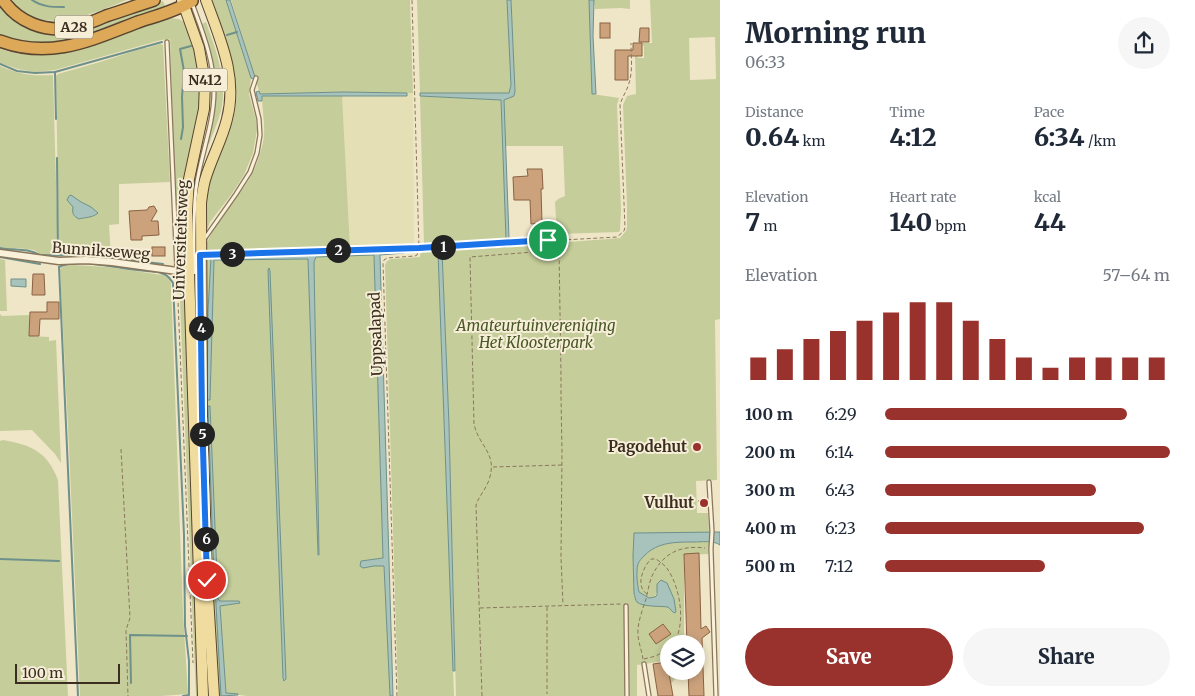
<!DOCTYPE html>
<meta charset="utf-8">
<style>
body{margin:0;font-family:Merriweather,serif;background:#f6f6f7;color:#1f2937;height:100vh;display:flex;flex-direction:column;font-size:19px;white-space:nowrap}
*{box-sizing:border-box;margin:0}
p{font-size:16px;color:#747a83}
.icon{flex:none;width:28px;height:28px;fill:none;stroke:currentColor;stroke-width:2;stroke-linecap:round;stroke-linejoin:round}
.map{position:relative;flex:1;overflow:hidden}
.side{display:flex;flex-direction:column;background:#fff;width:475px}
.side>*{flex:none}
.controls{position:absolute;left:660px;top:635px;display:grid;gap:10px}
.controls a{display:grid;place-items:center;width:45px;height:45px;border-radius:50%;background:#fff;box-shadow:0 2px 8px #0003;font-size:25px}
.scale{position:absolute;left:15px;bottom:12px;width:105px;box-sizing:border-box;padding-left:5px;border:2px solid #3b2e20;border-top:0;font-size:14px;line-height:18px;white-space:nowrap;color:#3b2e20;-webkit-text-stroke:4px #f6eed7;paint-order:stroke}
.pin{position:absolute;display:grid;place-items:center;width:42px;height:42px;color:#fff;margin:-21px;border:2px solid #fff;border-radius:50%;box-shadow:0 1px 5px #0007}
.km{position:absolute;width:25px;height:25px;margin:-12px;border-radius:50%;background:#222;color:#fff;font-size:14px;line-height:25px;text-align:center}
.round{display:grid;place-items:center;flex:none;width:52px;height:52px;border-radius:26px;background:#f6f6f7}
.summary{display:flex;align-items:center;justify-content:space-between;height:85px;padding:0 25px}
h1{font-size:28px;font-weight:800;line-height:38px}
.metrics{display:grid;grid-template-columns:repeat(3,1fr);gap:8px;height:85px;padding:5px 25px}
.metrics div{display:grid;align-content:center}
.metrics b{font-size:25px;font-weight:800}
.metrics small{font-size:14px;font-weight:400}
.metrics p{font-size:14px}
.chart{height:140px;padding:10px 25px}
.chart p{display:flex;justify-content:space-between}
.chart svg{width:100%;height:90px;margin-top:5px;stroke:#99312c;stroke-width:6}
.button{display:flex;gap:10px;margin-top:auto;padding:10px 25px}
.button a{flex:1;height:58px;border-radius:30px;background:#99312c;color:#fff;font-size:20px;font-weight:800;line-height:58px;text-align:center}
.button a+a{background:#f6f6f7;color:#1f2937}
ul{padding:0 25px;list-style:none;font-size:16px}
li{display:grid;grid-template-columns:80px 60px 1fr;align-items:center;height:38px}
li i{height:12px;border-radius:6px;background:#99312c}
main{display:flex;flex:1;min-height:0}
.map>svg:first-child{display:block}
.farmland{fill:#e4dfb4}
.green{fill:#c5cd9a;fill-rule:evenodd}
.water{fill:#a8c2bc;stroke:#6e918a}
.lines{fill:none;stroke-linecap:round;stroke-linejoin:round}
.stream{stroke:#6e918a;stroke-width:2}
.building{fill:#cca27d;stroke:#8a6242}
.service-casing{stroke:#8a775c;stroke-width:5.5}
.minor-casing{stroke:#8a775c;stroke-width:9}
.primary-casing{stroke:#584530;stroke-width:12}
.motorway-casing{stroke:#584530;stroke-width:14}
.path{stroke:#8a775c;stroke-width:1;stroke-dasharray:4 2.5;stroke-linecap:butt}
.service{stroke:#f9f1da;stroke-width:3}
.minor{stroke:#f9f1da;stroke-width:6}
.primary{stroke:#f1dca0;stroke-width:10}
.motorway{stroke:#dda959;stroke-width:11}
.route-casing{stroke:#fff;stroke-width:10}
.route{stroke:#1a73e8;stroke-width:6}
.poi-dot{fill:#99312c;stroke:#f6eed7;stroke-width:2}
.labels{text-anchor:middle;stroke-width:4;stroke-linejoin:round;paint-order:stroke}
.shield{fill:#f6eed7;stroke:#736857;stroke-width:1}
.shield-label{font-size:14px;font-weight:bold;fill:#3b2e20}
.street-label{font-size:15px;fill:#3b2e20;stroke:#f6eed7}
.park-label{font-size:15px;font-style:italic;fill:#485726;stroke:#f6eed7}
.poi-label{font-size:15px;font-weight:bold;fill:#3b2e20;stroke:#f6eed7;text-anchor:end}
</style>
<main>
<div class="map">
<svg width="720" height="696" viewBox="0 0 720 696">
<rect width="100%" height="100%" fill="#efe5c7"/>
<path class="farmland" d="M407,93H413L414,245L350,248L342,96H407Z"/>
<g class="green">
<path d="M12,0H127C91,14 42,39 12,0Z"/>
<path d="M212,0H226L251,78L249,94L256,120L257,130L253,153L244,175L231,195L210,222L204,237C203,215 205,193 212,173C219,151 234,127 236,104C239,68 223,33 212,0Z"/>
<path d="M231,0H410L413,93L343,92L260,94Z"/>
<path d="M417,0H507L511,85L510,93H420Z"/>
<path d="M511,0H589L592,94L619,98L617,105L621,209L620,230L619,232L557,234L555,202L558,199L565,196L563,146H505L504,100L514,96L515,91Z"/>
<path d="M594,0H630V9L621,8L595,9Z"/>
<path d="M650,0H720V319L715,320L717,480L696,481L697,513H708L709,533L634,534L633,556L635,599C645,609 658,602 668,607C671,608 673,610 676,611L674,604V599L657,591L655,597L649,598L639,592C637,584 636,572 638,565C639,561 642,558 645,555C661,538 687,542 709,542V554L684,555V644H669V671H682L668,687L664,661L637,665V696H456L449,425L442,250L506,247L620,238L626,231L627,227V205L623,105L627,96L636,94L635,54L638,58H644V47L642,43H652ZM715,37L716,79L690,80L689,38Z"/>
<path d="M163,1L165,6L72,39L40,46L0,39V6L6,13L17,22L36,31L46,33L104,21Z"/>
<path d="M170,18L179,19L185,23L191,40L198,64L200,81L199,109L185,260L182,265L178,267L170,39L161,40L55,70L35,72L18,69L0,63V49C49,66 95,44 141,28C151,24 160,20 170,18Z"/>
<path d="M206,22C216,51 228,80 221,111C218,122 213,133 209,144H208C214,115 219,87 212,58C210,46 205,35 202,24Z"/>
<path d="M160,44L163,45L170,182L119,184V224L109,225L111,257L59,255L56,76L58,74L100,62L144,48H147Z"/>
<path d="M0,66C21,75 31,76 53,75L58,255L40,254L34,250L18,248L13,249L0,247Z"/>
<path d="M342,95L350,248L218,253L205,252C205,232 243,194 253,172C258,161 263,147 264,135C265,123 262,109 262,96Z"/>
<path d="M420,96L501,100L506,239L460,243L424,245Z"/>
<path d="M421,251H438L454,696H398L385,265L387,261L391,259L420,257Z"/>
<path d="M374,255L383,558L362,561L360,566L364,568L374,566L384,565L390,696H247L226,693L220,606L239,603L218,600L210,406H209L213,550L221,695L227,696H217L209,596L204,258H211L208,310V400L210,399L214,260L308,259L318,554L319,555L314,262L316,257Z"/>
<path d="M0,259L5,260L7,311H0Z"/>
<path d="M73,265L107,267L162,275C167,277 170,279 171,284L183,613L188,694L161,696H80L69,448L60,270L61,268L64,266Z"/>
<path d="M179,275L185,280L195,576L191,578Z"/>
<path d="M0,314L2,316L29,315V336L49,337V341L56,340L61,463L55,454L32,430L0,431Z"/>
<path d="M3,440C32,445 47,452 58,480L68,696H0V441Z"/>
<path d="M191,583L197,587L201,696H196Z"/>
</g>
<g class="water">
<path d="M226,0H230L255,77L253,79L251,78Z"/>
<path d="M507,0H511L515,91L514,96L504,100L509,238L506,239L501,100L420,96V93H509L511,85Z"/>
<path d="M589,0H594L593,36L596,94H592Z"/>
<path d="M259,91L260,94L343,92L407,93V96H262V101H258L256,92Z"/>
<path d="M71,195L81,202L91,207L98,213C92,218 86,217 79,219C73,216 72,213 73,207L67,200L69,196Z"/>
<path d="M506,245V247L442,250L449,425L455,671H453L438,251H421V249Z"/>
<path d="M404,250V253L380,255L393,696H390L384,566H374L363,568L360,566L361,561L383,558L374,255L316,257L314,262L319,555H318V554L308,259L214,260L210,400H207L208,310L211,258Z"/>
<path d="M269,268L270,271L286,679L284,681L283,678L268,270Z"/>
<path d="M11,279H26V287L11,286Z"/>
<path d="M208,406H210L218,599L220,601H239L240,603L220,606L226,693L238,694V695L221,696L213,550Z"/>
<path d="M720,532V545C713,540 702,542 693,542C676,542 658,542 645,555C642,558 639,561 638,564C636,572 637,584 639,592L649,598L655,597L657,595V584L661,580L667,583L674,599L676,612L674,613L668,607C661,606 642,607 637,602C635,600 635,596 634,593L633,556L634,533Z"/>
</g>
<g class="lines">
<g class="stream">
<path d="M32,0C42,7 52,7 64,7"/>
<path d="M227,35L237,32"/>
<path d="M0,64L17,71L35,73L55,72L162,42"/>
<path d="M55,72L56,119"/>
<path d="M181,139L183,127L182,97L184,71L180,49L191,46"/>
<path d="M57,158L58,255"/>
<path d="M0,248C15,251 26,247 40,255L93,256L163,264"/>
<path d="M0,257L40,264"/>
<path d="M0,559L59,561"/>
<path d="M131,683L130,635L187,636"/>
<path d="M78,696L59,267C74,259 106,266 122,268C134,270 146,271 158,272C165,274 169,276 173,283L184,535L185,626L189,661V695L183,696"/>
</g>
</g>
<g class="building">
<rect x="600" y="23" width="10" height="15"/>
<path d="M640,28H649V42H639Z"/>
<path d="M633,43H642V56H628V80H615V50H633Z"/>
<path d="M527,169H542L543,189H541L542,223L531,224L530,200H514L513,177L528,176Z"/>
<path d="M154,206L157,211L151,221H158L159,235L142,236V240H131L129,211L147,210L149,207Z"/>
<rect x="152" y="247" width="13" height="9"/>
<path d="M33,274H44L45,295H32Z"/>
<path d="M47,302H59V319H40L39,336H29L30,312H47Z"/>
<path d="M705,498L707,506L702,508L698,501Z"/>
<path d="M699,553L701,629L706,626L710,632L702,638L704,696H689L688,671H696V644H687L684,554Z"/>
<path d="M663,624L671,634L656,644L649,634Z"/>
<path d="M667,662L673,696H658L653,664Z"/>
</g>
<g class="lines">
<defs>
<g id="service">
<path d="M192,3C202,31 214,60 214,91C214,125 200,156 196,189C193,215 194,242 194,269"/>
<path d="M167,42L177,271"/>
<path d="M205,238L236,194L250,172L257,153L260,135L259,119L252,90L256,78"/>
<path d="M709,482L712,531L711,549L716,696"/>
<path d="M626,606L627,696"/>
<path d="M644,664L649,696"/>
</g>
<path id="minor" d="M0,253L59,261L86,260L112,262L177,271H200"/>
<g id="primary">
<path d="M182,0L199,48L205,82L204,109L189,179L187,212L203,696"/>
<path d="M206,0C220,39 238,77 227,119C222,140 211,159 205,180C203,187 202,195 201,203L202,416L207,580L214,696"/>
</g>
<g id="motorway">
<path d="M3,0C18,22 44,32 70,28C82,26 95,21 106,16C122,11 138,5 154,0"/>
<path d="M0,41C51,60 91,40 138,22C156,16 176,11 192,1"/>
</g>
</defs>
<use href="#service" class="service-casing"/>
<use href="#minor" class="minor-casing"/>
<use href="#primary" class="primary-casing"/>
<use href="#motorway" class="motorway-casing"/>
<g class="path">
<path d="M210,254L419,248L617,237L624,231L625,227L620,105C622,97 627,91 629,83C633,71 631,56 631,43"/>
<path d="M177,277L193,663"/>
<path d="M121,449L130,618L126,630L128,696"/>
<path d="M493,467L562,465"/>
<path d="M647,594C635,586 643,567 651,559H656C659,561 663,564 666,567C680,585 687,625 673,644"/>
<path d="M547,607V694"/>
<path d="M480,608L621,604"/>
<path d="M643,659C642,652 639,644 638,636C637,624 642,611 646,599C648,591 649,583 652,576C663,553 680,545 705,548"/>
<path d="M644,659L656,656L669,648"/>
<path d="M397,696L383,263L384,260L387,258L415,256L417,255L419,248L412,0"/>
<path d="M482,696L476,505C479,496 486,489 489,480C498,453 479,447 474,424L470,257L559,250L561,375V396L562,453L561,557L563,605"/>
</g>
<use href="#service" class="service"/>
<use href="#minor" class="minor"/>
<use href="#primary" class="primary"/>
<use href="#motorway" class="motorway"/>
</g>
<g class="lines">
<defs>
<path id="route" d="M207,580L202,416L200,255L419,248L548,240"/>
</defs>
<use href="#route" class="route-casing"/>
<use href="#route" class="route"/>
</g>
<g class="poi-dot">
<circle cx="697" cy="447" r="5"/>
<circle cx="704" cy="503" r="5"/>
</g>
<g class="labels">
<g class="shield">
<rect x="55" y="15.5" width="38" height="23" rx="4"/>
<rect x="182.5" y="68.5" width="45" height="23" rx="4"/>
</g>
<g class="shield-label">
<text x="74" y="32">A28</text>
<text x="205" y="85">N412</text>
</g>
<g class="street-label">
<text transform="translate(181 240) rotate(-88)" y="5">Universiteitsweg</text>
<text transform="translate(101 251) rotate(4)" y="5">Bunnikseweg</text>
<text transform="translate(376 334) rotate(-92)" y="5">Uppsalapad</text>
</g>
<g class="park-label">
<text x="536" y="331">Amateurtuinvereniging<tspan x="536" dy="17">Het Kloosterpark</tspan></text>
</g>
<g class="poi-label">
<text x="687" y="452">Pagodehut</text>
<text x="694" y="508">Vulhut</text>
</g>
</g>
</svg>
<div class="controls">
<a><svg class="icon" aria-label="layers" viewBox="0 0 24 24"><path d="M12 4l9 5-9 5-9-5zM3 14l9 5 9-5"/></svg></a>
</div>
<div class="scale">100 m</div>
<div class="pin" style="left:548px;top:240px;background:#1e9e55"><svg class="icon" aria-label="arrive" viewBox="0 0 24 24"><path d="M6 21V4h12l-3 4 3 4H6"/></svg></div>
<div class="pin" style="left:207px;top:580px;background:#d93025"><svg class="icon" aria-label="check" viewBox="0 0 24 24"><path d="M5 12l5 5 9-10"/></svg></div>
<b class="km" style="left:443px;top:247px">1</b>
<b class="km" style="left:338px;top:250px">2</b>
<b class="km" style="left:232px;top:254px">3</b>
<b class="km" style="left:201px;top:328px">4</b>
<b class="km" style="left:202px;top:434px">5</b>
<b class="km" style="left:206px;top:539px">6</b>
</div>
<section class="side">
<div class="summary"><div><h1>Morning run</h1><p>06:33</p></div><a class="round"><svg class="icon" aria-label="share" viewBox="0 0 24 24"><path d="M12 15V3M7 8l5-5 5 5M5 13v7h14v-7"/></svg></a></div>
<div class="metrics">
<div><p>Distance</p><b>0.64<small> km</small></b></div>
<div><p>Time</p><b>4:12</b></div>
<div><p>Pace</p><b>6:34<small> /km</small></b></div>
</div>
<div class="metrics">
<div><p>Elevation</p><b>7<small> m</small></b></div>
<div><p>Heart rate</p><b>140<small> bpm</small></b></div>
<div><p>kcal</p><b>44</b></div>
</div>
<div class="chart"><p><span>Elevation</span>57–64 m</p>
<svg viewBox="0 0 160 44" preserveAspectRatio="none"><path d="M5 44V33M15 44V29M25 44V24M35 44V20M45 44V15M55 44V11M65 44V6M75 44V6M85 44V15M95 44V24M105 44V33M115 44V38M125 44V33M135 44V33M145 44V33M155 44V33"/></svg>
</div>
<ul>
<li><b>100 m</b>6:29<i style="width:85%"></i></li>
<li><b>200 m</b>6:14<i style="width:100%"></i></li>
<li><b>300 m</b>6:43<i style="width:74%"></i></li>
<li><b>400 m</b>6:23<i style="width:91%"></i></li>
<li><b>500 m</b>7:12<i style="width:56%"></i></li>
</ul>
<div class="button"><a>Save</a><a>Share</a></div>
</section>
</main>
